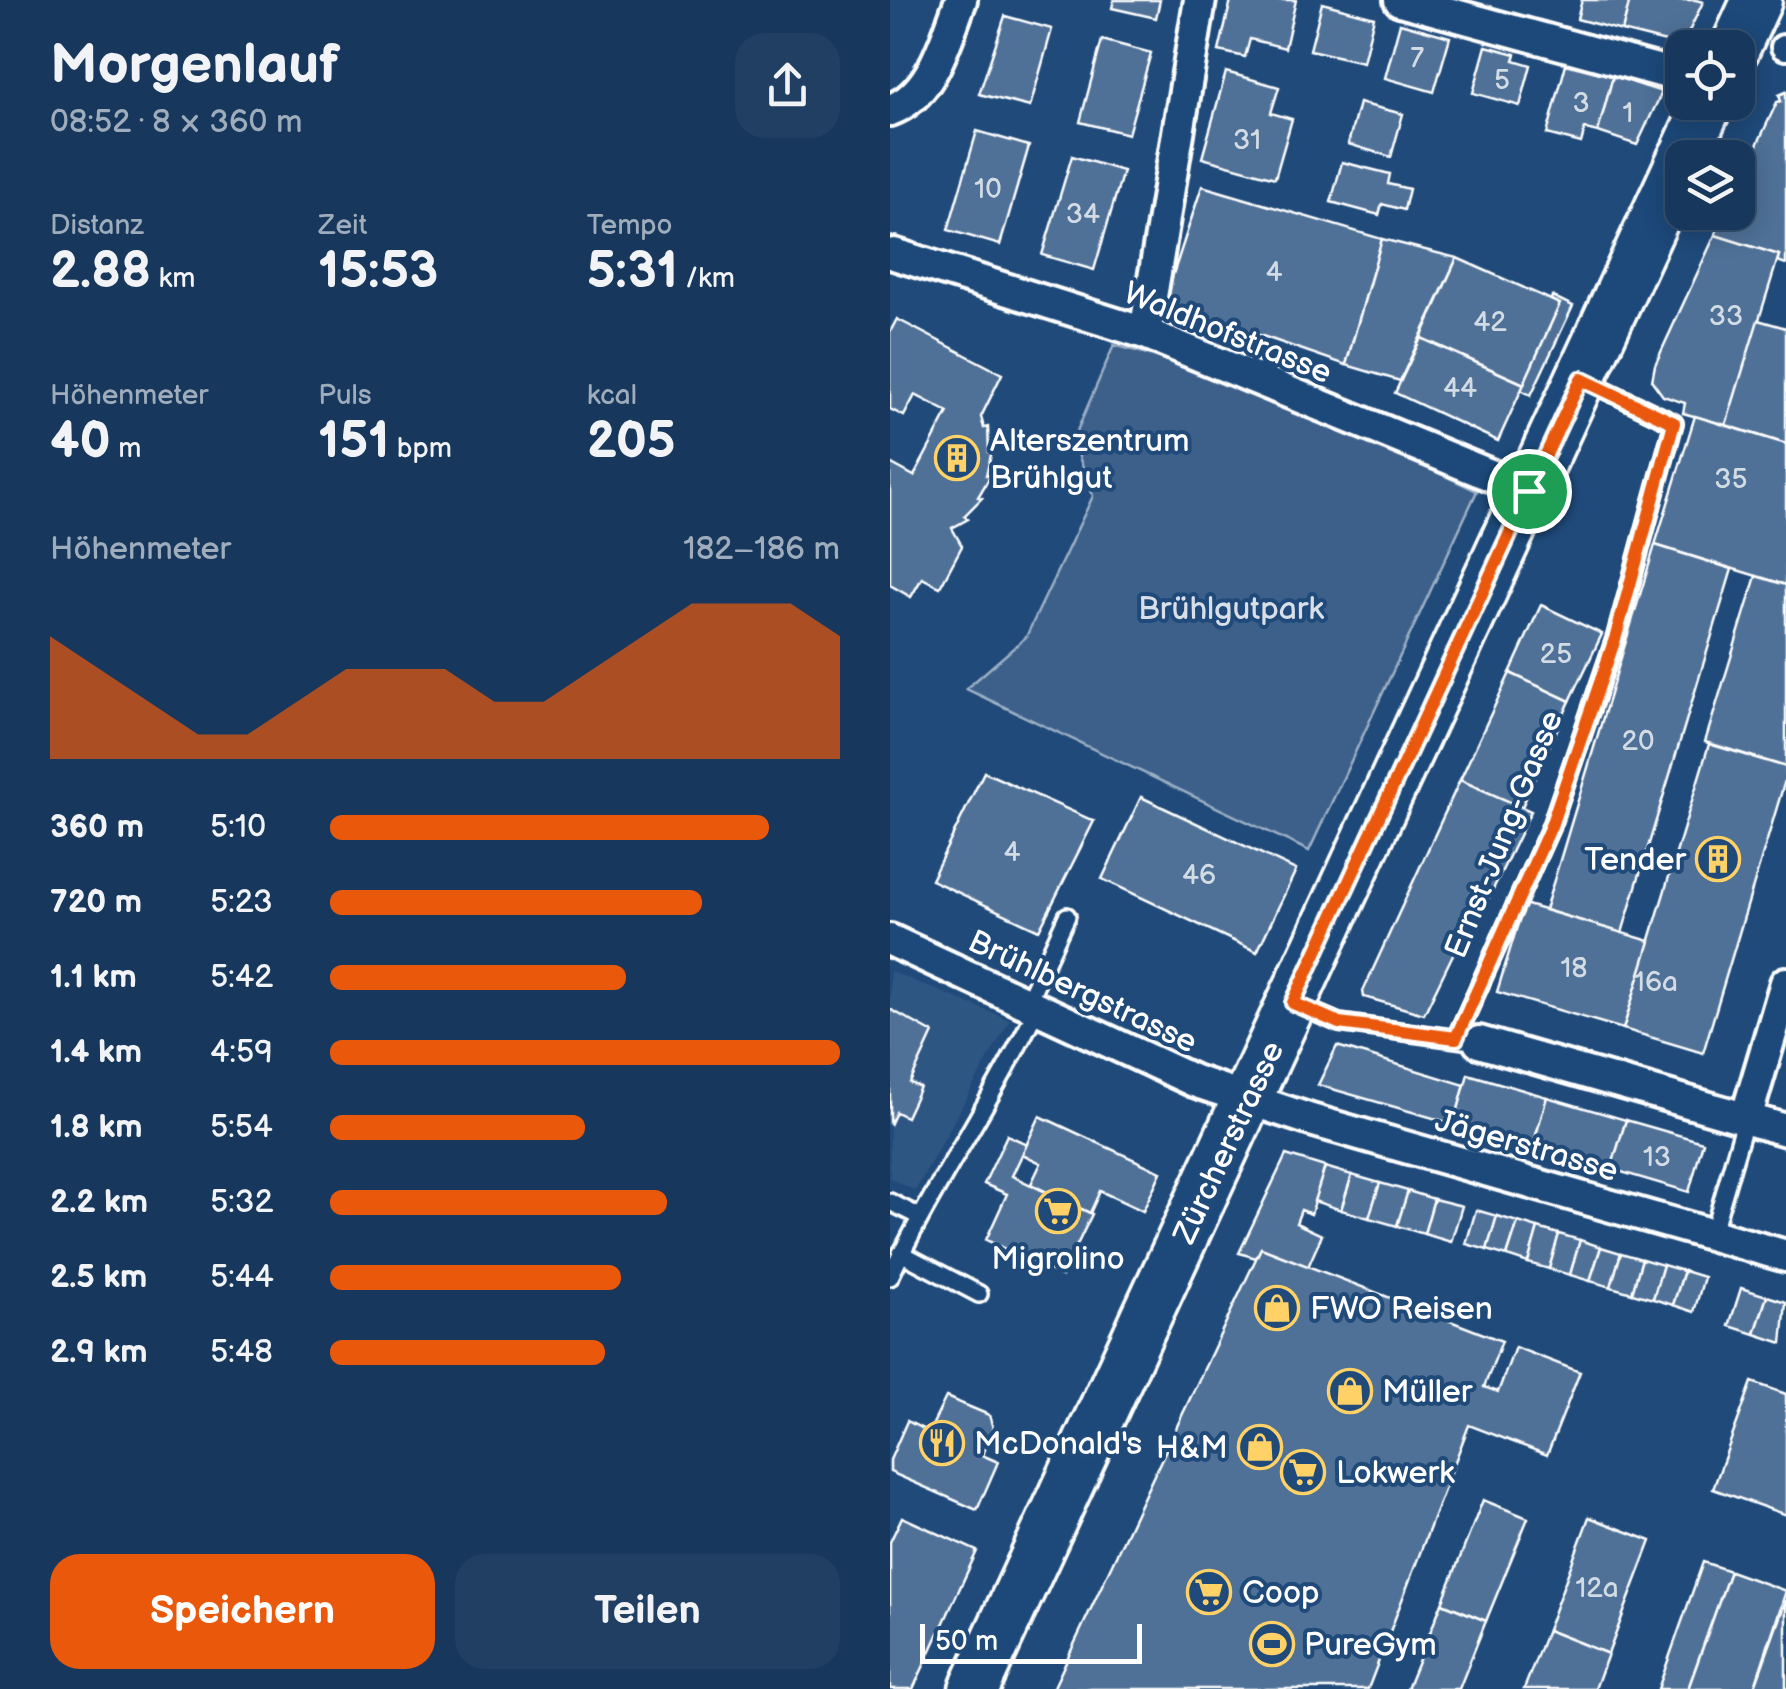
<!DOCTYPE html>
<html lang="de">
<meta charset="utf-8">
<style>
body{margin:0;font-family:"Balsamiq Sans",sans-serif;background:#203f62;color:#f1f3f6;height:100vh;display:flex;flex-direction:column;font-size:38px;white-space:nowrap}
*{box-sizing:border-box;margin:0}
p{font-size:32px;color:#9eacbb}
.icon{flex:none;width:55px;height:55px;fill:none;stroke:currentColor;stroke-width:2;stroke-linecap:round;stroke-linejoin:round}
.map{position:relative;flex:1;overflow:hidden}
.details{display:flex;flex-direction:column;background:#17385c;width:890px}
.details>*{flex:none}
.buttons{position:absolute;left:775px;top:30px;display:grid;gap:20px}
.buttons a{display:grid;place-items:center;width:90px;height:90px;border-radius:20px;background:#17385c;box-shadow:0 5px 25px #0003,0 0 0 2px #365272;font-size:50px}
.scale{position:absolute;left:30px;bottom:25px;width:222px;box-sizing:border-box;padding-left:10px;border:5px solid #fff;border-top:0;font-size:28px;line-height:35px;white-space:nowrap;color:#fff;-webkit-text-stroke:8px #1f4a7a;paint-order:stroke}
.pin{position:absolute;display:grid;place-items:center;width:85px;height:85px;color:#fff;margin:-42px;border:5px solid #fff;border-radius:50%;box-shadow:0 2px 10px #0007}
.round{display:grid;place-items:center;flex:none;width:105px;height:105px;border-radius:30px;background:#203f62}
.head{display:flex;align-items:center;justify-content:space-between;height:170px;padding:0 50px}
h1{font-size:55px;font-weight:800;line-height:75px}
.figures{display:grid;grid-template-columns:repeat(3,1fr);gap:15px;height:170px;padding:10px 50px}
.figures div{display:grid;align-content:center}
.figures b{font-size:50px;font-weight:800}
.figures small{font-size:28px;font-weight:400}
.figures p{font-size:28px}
.chart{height:280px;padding:20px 50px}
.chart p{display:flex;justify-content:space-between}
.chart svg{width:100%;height:180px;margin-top:10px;fill:#ea580c;opacity:.7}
.action{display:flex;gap:20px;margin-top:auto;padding:20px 50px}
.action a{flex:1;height:115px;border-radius:30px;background:#ea580c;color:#fff;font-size:40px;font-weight:800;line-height:115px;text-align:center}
.action a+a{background:#203f62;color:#f1f3f6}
ul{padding:0 50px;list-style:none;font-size:32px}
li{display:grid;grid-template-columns:160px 120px 1fr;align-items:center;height:75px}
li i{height:25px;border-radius:12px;background:#ea580c}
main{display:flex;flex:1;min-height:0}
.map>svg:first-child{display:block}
.built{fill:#2e5683}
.green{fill:#3c618b;stroke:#9eb0c5;stroke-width:2.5}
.building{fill:#507197;stroke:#fff;stroke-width:2.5}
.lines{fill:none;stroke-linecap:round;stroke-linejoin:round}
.service-casing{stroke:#fff;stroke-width:22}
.pedestrian-casing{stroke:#fff;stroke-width:30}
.minor-casing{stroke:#fff;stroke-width:38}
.primary-casing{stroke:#fff;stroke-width:55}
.service{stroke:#1f4a7a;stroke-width:15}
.pedestrian{stroke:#1f4a7a;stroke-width:22}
.minor{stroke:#1f4a7a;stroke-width:30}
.primary{stroke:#1f4a7a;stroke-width:48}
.route-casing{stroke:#fff;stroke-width:20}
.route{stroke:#ea580c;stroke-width:12}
.labels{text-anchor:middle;stroke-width:8;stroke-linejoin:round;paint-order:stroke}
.number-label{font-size:28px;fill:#d3dce5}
.street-label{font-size:32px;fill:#fff;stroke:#1f4a7a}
.poi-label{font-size:32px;fill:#fff;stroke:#1f4a7a;text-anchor:start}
.park-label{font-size:32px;fill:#d8dfe8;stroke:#1f4a7a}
</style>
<main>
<section class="details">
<div class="head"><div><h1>Morgenlauf</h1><p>08:52 · 8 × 360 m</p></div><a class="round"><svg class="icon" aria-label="share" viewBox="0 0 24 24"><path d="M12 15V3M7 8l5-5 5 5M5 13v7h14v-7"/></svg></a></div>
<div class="figures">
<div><p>Distanz</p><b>2.88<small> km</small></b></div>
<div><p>Zeit</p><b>15:53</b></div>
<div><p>Tempo</p><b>5:31<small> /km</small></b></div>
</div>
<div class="figures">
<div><p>Höhenmeter</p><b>40<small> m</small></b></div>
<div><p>Puls</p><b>151<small> bpm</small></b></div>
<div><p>kcal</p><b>205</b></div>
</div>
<div class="chart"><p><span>Höhenmeter</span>182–186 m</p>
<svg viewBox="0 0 160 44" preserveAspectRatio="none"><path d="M0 44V14L10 22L20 30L30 38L40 38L50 30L60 22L70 22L80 22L90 30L100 30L110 22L120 14L130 6L140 6L150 6L160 14V44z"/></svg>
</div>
<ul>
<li><b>360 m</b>5:10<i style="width:86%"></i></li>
<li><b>720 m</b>5:23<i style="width:73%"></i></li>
<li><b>1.1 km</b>5:42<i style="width:58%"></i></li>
<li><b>1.4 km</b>4:59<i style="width:100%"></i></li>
<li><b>1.8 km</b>5:54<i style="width:50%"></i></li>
<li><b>2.2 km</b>5:32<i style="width:66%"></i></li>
<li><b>2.5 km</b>5:44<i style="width:57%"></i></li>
<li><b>2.9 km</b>5:48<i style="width:54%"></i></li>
</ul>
<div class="action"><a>Speichern</a><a>Teilen</a></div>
</section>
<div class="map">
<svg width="896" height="1689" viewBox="0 0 896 1689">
<rect width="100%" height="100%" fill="#1f4a7a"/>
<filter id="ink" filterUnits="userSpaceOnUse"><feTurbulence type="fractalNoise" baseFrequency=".01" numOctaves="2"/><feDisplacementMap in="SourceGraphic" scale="20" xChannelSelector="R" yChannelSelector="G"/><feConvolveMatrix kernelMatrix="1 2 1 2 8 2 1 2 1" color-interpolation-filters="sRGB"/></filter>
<g filter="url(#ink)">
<path class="built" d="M0,971L120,1020L25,1191L0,1178Z"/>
<path class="green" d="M224,345C351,377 469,436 587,491L419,851L76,689L136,637L203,496L183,440Z"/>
<g class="building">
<path d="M224,0H270L266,18L222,8Z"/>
<path d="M341,0H406L395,48L360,39L355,57L329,51Z"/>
<path d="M692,0H740L732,31L687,19Z"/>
<path d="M740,0H806L813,2L792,46L732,31Z"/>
<path d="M432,3L484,17L473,62L420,50Z"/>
<path d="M115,16L162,29L140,107L89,94Z"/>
<path d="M510,23L560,37L544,92L495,78Z"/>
<path d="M212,40L261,53L238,134L190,122Z"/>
<path d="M596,46L626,54L624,60L641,65L630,106L583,93Z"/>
<path d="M676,64L723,76L708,132L695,129L691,143L657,134Z"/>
<path d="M336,72L389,87L381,113L402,119L385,178L312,158Z"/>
<path d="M723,76L772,92L747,145L708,132Z"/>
<path d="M896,92V264L887,261L889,255L825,235L835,212H848V186L887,102L891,101L889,95Z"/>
<path d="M469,103L513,114L501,157L458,144Z"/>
<path d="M87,131L139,146L110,245L58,230Z"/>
<path d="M182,156L233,171L204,270L152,255Z"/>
<path d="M452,162L500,174L498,184L519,189L514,210L492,204L489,215L441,202Z"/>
<path d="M312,186L492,239L456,365L274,302Z"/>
<path d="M825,235L889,255L836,425L793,413L795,403L773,396L762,381L765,365Z"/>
<path d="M492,239L567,258L510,381L456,365Z"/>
<path d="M567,258L670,304L634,384L531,338Z"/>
<path d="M662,296L683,306L641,395L631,390L670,304L661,300Z"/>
<path d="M7,319L112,374L91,417L94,428L98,427L99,452L102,451L96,475H101L88,497L92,498L74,516L78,519L62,528L72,546L50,587L32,578L21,597L0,585V463L24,476L58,412L25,395L14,416L0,409V332Z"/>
<path d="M868,320L896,328V444L836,425Z"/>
<path d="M531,338L634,384L608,441L505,393Z"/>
<path d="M805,416L896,444V585L765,545Z"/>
<path d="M765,545L842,569L732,933L655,910Z"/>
<path d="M866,576L896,585V767L815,742Z"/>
<path d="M651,605L712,634L680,701L620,673Z"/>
<path d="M620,673L680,701L631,809L570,780Z"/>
<path d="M819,744L896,767V777L813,1053L733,1029Z"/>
<path d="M94,772L204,821L149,930L41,880Z"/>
<path d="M570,780L641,811L591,914L584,911L534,1014L474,997L473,991Z"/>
<path d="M251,797L406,870L367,952L212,879Z"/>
<path d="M634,904L760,941L733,1029L607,992Z"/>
<path d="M0,1009L43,1033L20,1083L30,1087L16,1117L6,1112L0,1125Z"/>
<path d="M447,1046L575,1085L564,1124L428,1085Z"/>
<path d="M578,1074L657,1097L643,1146L564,1124Z"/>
<path d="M657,1097L736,1120L721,1169L643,1146Z"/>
<path d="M150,1116L271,1172L253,1211L210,1191L200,1213L141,1184L151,1163L132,1154Z"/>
<path d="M736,1120L813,1142L799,1192L721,1169Z"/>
<path d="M117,1135L137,1144L122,1176L202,1214L172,1276L96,1240L117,1194L94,1184Z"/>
<path d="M396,1155L435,1167L421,1214L411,1210L406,1223L432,1235L418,1267L371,1248L366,1258L349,1253Z"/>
<path d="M435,1167L462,1175L451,1210L424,1201Z"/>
<path d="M462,1175L490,1183L479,1218L451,1210Z"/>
<path d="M490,1183L518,1191L507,1226L479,1218Z"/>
<path d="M518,1191L544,1199L534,1234L507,1226Z"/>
<path d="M544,1199L572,1206L561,1242L534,1234Z"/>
<path d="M586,1210L607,1216L597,1250L576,1244Z"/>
<path d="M607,1216L628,1222L617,1256L597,1250Z"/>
<path d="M628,1222L648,1228L638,1263L617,1256Z"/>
<path d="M648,1228L669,1234L659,1269L638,1263Z"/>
<path d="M669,1234L690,1240L680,1275L659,1269Z"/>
<path d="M690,1240L711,1247L700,1281L680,1275Z"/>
<path d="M711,1247L731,1253L721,1287L700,1281Z"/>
<path d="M371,1248L612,1341L594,1387L608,1392L625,1347L690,1372L657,1455L579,1425L478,1689H163Z"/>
<path d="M731,1253L752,1259L742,1293L721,1287Z"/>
<path d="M752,1259L773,1265L763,1299L742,1293Z"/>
<path d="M773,1265L794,1271L783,1305L763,1299Z"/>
<path d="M794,1271L814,1277L804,1312L783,1305Z"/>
<path d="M851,1288L877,1296L865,1334L839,1326Z"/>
<path d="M877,1296L896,1302L892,1343L865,1334Z"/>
<path d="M862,1382L896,1394V1515L823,1489Z"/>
<path d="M56,1397L99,1415L103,1428L92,1455L108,1462L87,1510L0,1472V1460L17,1421L39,1432Z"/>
<path d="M593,1500L638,1518L596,1621L552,1603Z"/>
<path d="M12,1517L87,1551L23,1689H0V1542Z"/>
<path d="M699,1517L761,1541L718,1654L657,1630Z"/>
<path d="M813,1562L840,1571L798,1689H768Z"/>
<path d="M840,1571L896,1591L864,1689H798Z"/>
<path d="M896,1600V1689H864Z"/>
<path d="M552,1603L596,1621L569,1689H517Z"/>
<path d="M657,1630L718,1654L705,1689H634Z"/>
</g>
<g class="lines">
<defs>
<g id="service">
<path d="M137,1003L177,916"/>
<path d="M407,1005L449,1023L574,1040"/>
<path d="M566,1038L661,826L726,636L784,423L695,380"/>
<path d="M0,1202L30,1217"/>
<path d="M822,1235L856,1118"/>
<path d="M11,1253L89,1294"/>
<path d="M0,1277C44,1184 103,1100 147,1008"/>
</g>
<path id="pedestrian" d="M893,47L896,48"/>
<g id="minor">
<path d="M510,0L792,77"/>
<path d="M0,110C43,95 56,38 71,0"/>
<path d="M4,254L255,333L639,491"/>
<path d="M255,333L310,0"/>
<path d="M0,940L304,1081L421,1120L896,1256"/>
<path d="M589,1042L896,1130"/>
<path d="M856,1118L896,983"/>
</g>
<g id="primary">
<path d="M845,48L867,0"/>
<path d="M793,158L819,102"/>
<path d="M84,1689L792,159"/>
</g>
</defs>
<use href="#service" class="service-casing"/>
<use href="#pedestrian" class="pedestrian-casing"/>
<use href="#minor" class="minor-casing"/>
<use href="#primary" class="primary-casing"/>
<use href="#service" class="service"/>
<use href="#pedestrian" class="pedestrian"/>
<use href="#minor" class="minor"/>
<use href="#primary" class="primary"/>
</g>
</g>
<g class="lines" filter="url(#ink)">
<defs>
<path id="route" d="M691,379L784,423L726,636L661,826L566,1038L449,1023L403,1003Z"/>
</defs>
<use href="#route" class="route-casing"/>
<use href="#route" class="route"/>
</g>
<defs>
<symbol id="building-ring" viewBox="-11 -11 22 22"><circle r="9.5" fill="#1f4a7a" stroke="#ffd166" stroke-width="1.5"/><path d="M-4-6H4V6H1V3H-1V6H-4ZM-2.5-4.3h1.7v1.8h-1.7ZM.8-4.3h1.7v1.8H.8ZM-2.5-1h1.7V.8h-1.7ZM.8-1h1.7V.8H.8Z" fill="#ffd166"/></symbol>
<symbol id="supermarket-ring" viewBox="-11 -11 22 22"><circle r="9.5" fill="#1f4a7a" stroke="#ffd166" stroke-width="1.5"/><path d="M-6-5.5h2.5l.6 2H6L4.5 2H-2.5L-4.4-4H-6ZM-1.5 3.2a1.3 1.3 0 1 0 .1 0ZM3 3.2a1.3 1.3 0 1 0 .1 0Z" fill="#ffd166"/></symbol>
<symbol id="shop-ring" viewBox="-11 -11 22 22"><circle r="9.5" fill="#1f4a7a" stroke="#ffd166" stroke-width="1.5"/><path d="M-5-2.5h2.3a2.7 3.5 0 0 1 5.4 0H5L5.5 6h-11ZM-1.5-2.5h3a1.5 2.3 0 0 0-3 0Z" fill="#ffd166"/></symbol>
<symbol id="restaurant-ring" viewBox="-11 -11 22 22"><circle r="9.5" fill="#1f4a7a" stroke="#ffd166" stroke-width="1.5"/><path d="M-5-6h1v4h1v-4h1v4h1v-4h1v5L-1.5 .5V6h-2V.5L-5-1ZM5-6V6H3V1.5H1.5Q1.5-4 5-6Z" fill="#ffd166"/></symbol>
<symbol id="stadium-ring" viewBox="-11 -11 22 22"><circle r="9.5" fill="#1f4a7a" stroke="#ffd166" stroke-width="1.5"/><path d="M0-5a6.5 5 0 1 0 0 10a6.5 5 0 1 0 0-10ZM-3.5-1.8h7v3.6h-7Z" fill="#ffd166"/></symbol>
</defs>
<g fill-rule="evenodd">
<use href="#building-ring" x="42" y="433" width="50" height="50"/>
<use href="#building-ring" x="803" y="834" width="50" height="50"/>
<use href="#supermarket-ring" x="143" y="1186" width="50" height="50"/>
<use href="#shop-ring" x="362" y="1283" width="50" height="50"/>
<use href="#shop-ring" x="435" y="1366" width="50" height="50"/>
<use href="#restaurant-ring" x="27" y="1418" width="50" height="50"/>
<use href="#shop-ring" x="345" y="1422" width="50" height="50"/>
<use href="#supermarket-ring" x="388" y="1447" width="50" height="50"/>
<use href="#supermarket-ring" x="294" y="1567" width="50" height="50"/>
<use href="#stadium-ring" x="357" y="1619" width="50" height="50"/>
</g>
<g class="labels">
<g class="number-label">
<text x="527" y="67">7</text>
<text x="612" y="89">5</text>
<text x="691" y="112">3</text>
<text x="738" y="122">1</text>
<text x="357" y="149">31</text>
<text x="98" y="198">10</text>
<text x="193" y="223">34</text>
<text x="384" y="281">4</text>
<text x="836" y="325">33</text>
<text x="600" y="331">42</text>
<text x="570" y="397">44</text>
<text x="841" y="488">35</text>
<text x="666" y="663">25</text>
<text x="748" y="750">20</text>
<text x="122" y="861">4</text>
<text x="309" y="884">46</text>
<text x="684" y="977">18</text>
<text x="766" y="991">16a</text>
<text x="767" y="1166">13</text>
<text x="707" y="1597">12a</text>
</g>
<g class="street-label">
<text transform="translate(338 332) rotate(22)" y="11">Waldhofstrasse</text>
<text transform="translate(613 834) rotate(-68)" y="11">Ernst-Jung-Gasse</text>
<text transform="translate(193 991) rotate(25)" y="11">Brühlbergstrasse</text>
<text transform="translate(338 1142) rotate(-65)" y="11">Zürcherstrasse</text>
<text transform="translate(637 1145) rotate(16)" y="11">Jägerstrasse</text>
</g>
<g class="poi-label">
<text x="100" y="451">Alterszentrum<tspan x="100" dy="37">Brühlgut</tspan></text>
<text x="796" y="870" text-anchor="end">Tender</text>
<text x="168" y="1269" text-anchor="middle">Migrolino</text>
<text x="420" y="1319">FWO Reisen</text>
<text x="492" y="1402">Müller</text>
<text x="84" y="1454">McDonald's</text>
<text x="338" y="1458" text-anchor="end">H&amp;M</text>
<text x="446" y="1483">Lokwerk</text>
<text x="352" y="1603">Coop</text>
<text x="414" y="1655">PureGym</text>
</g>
<g class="park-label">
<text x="341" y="619">Brühlgutpark</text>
</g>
</g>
</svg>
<div class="buttons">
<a><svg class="icon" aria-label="locate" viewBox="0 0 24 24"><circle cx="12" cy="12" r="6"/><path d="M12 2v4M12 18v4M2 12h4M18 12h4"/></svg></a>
<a><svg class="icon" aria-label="layers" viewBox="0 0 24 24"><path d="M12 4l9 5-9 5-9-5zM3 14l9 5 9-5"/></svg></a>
</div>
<div class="scale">50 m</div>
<div class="pin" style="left:639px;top:491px;background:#1e9e55"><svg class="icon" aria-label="arrive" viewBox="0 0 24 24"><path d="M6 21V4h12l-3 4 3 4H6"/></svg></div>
</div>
</main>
